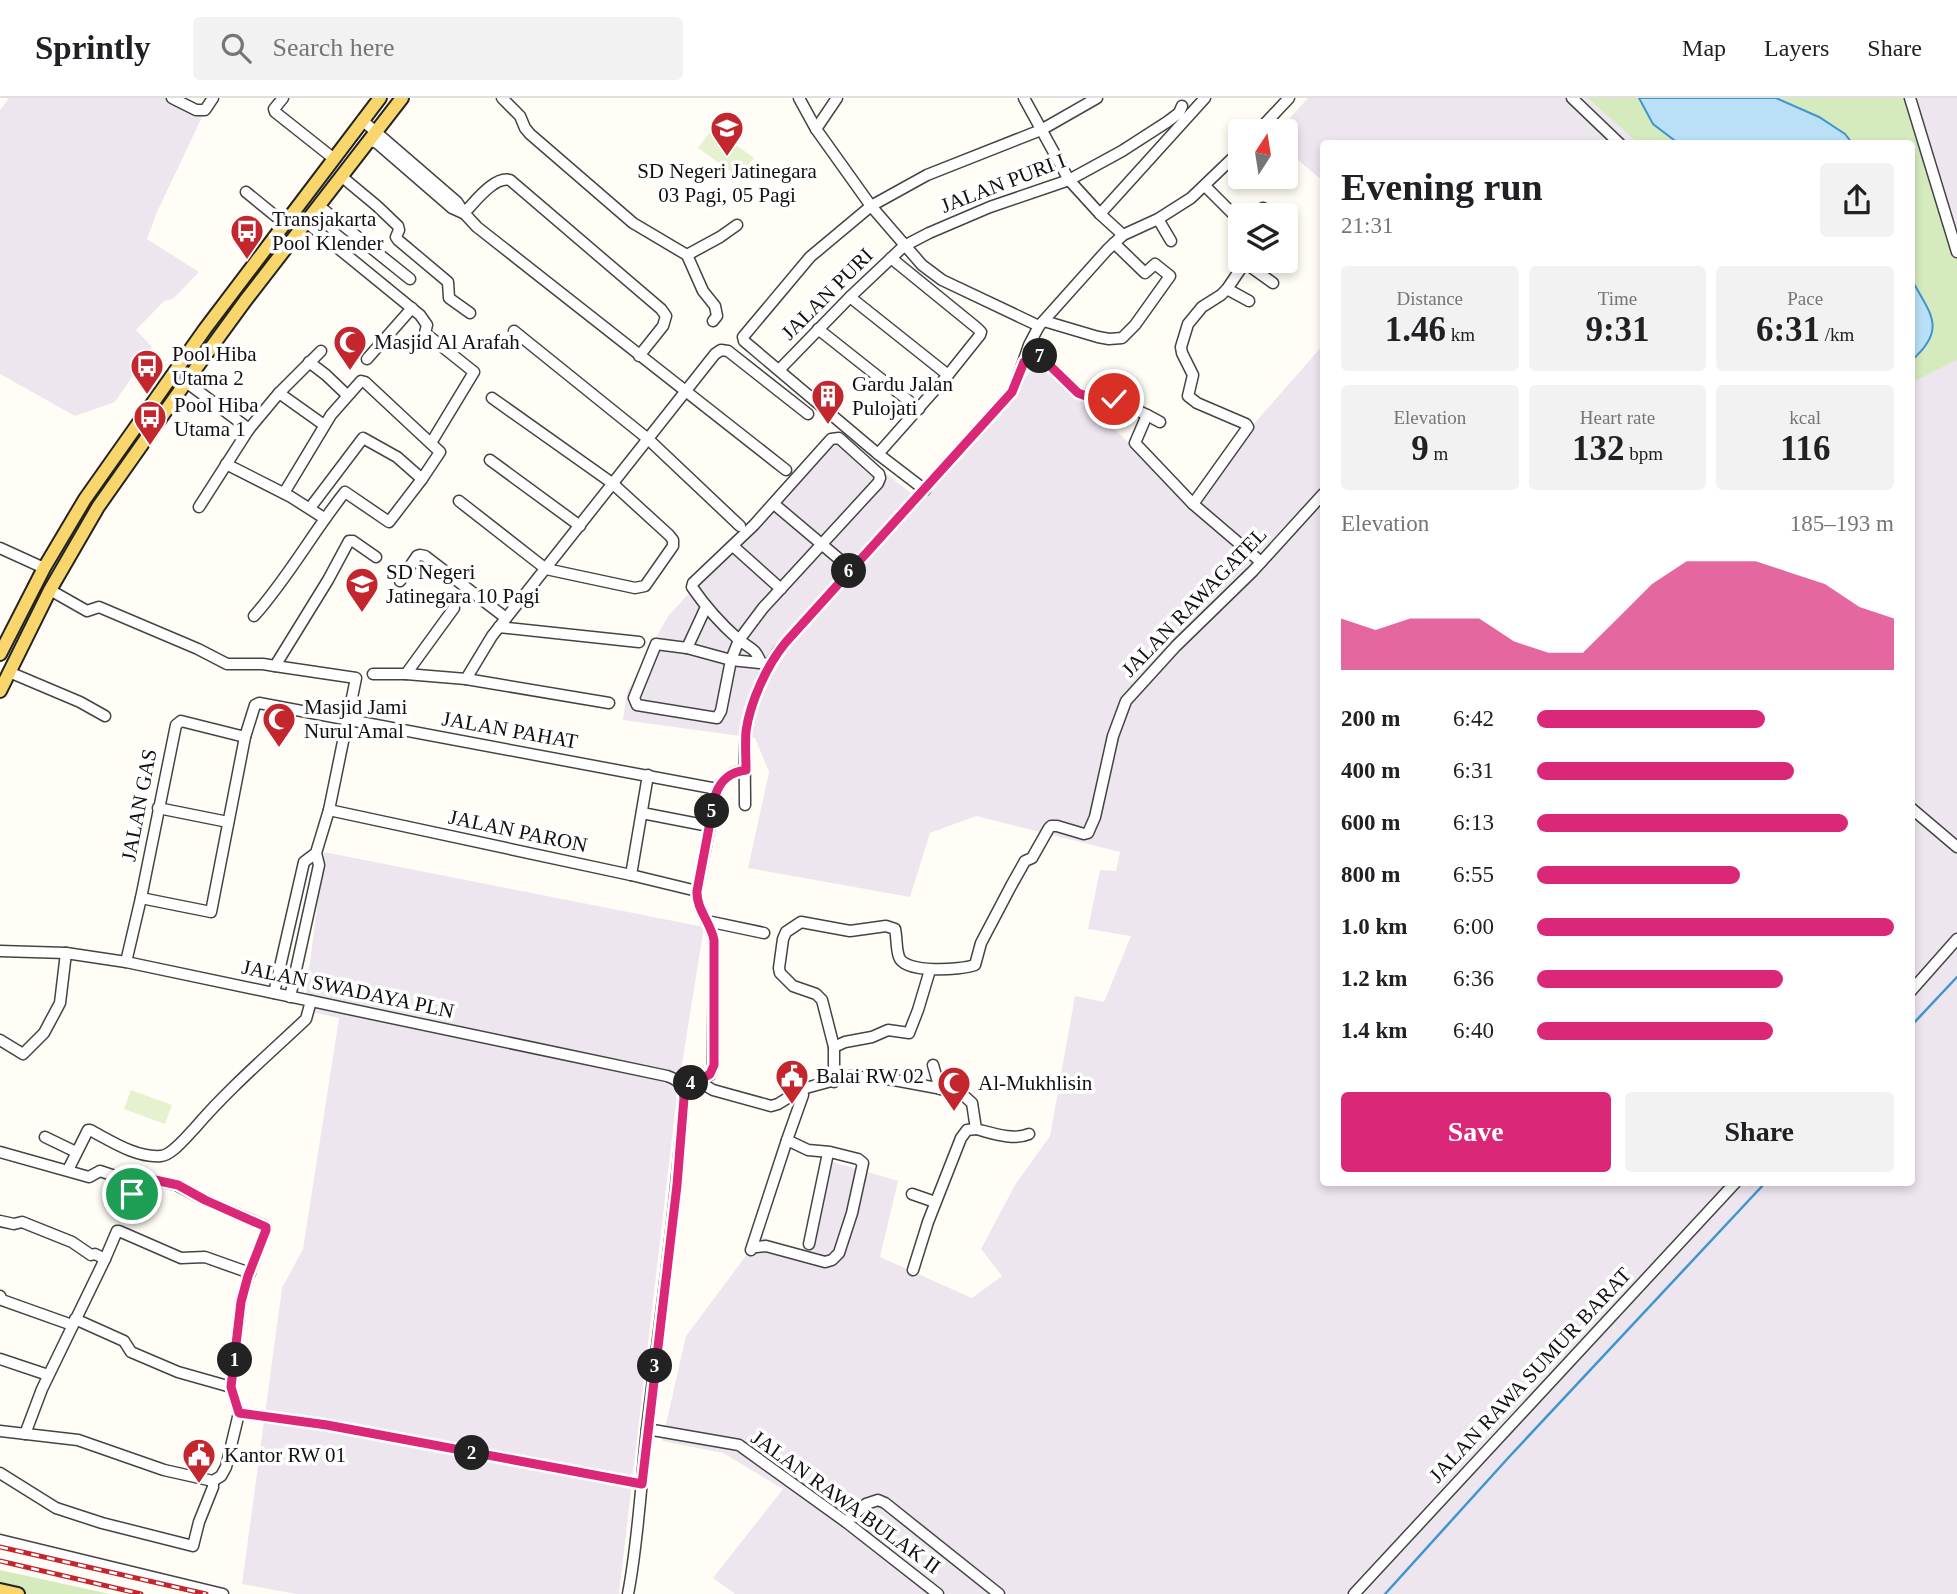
<!DOCTYPE html>
<meta charset="utf-8">
<style>
body{margin:0;font-family:Georgia,serif;background:#f2f2f2;color:#202124;height:100vh;display:flex;flex-direction:column;font-size:26px;white-space:nowrap}
*{box-sizing:border-box;margin:0}
p{font-size:23px;color:#757577}
.icon{flex:none;width:38px;height:38px;fill:none;stroke:currentColor;stroke-width:2;stroke-linecap:round;stroke-linejoin:round}
.map{position:relative;flex:1;overflow:hidden}
.sheet{position:absolute;left:1320px;top:42px;width:595px;height:1046px;display:flex;flex-direction:column;background:#fff;border-radius:7px;box-shadow:0 4px 10px #0003}
.sheet>*{flex:none}
.needle{width:46px;rotate:12deg}
.buttons{position:absolute;left:1228px;top:21px;display:grid;gap:14px}
.buttons a{display:grid;place-items:center;width:70px;height:70px;border-radius:7px;background:#fff;box-shadow:0 4px 10px #0003;font-size:35px}
.pin{position:absolute;display:grid;place-items:center;width:60px;height:60px;color:#fff;margin:-30px;border:4px solid #fff;border-radius:50%;box-shadow:0 2px 7px #0007}
.km{position:absolute;width:35px;height:35px;margin:-18px;border-radius:50%;background:#222;color:#fff;font-size:19px;line-height:35px;text-align:center}
.round{display:grid;place-items:center;flex:none;width:74px;height:74px;border-radius:7px;background:#f2f2f2}
.headline{display:flex;align-items:center;justify-content:space-between;height:119px;padding:0 21px}
h1{font-size:38px;font-weight:700;line-height:52px}
.metrics{display:grid;grid-template-columns:repeat(3,1fr);gap:10px;height:119px;padding:7px 21px}
.metrics div{display:grid;align-content:center;border-radius:7px;background:#f2f2f2;text-align:center}
.metrics b{font-size:35px;font-weight:700}
.metrics small{font-size:19px;font-weight:400}
.metrics p{font-size:19px}
.chart{height:196px;padding:14px 21px}
.chart p{display:flex;justify-content:space-between}
.chart svg{width:100%;height:126px;margin-top:7px;fill:#db2777;opacity:.7}
.cta{display:flex;gap:14px;margin-top:auto;padding:14px 21px}
.cta a{flex:1;height:80px;border-radius:7px;background:#db2777;color:#fff;font-size:28px;font-weight:700;line-height:80px;text-align:center}
.cta a+a{background:#f2f2f2;color:#202124}
ul{padding:0 21px;list-style:none;font-size:23px}
li{display:grid;grid-template-columns:112px 84px 1fr;align-items:center;height:52px}
li i{height:18px;border-radius:9px;background:#db2777}
header{display:flex;align-items:center;gap:42px;box-sizing:border-box;height:98px;padding:0 35px;background:#fff;border-bottom:2px solid #e0e0e0}
header strong{font-size:33px}
nav{display:flex;gap:38px;margin-inline-start:auto;font-size:24px}
.search{width:490px;height:63px;background:#f2f2f2;display:flex;align-items:center;gap:18px;box-sizing:border-box;padding:0 24px;border-radius:7px;color:#757577;font-size:26px}
.map>svg:first-child{display:block}
.industrial{fill:#eee6ef}
.green{fill:#d5ebbd}
.pitch{fill:#e6f2cf}
.water{fill:#b9e0f7;stroke:#3f96cf;stroke-width:2}
.lines{fill:none;stroke-linecap:round;stroke-linejoin:round}
.stream{stroke:#3f96cf;stroke-width:2.5}
.minor-casing{stroke:#444;stroke-width:13}
.major-casing{stroke:#222;stroke-width:16}
.minor{stroke:#fff;stroke-width:10}
.major{stroke:#f9d66b;stroke-width:12}
.rail-casing{stroke:#c4262e;stroke-width:5}
.rail{stroke:#fff;stroke-width:2.5;stroke-dasharray:8;stroke-linecap:butt}
.route-casing{stroke:#fff;stroke-width:14}
.route{stroke:#db2777;stroke-width:9}
.labels{text-anchor:middle;stroke-width:7;stroke-linejoin:round;paint-order:stroke}
.poi-label{font-size:21px;fill:#111;stroke:#fff;text-anchor:start}
.street-label{font-size:21px;fill:#111;stroke:#fff}
</style>
<header>
<strong>Sprintly</strong>
<div class="search"><svg class="icon" aria-label="search" viewBox="0 0 24 24"><circle cx="10" cy="10" r="6"/><path d="M15 15l6 6"/></svg>Search here</div>
<nav><a>Map</a><a>Layers</a><a>Share</a></nav>
</header>
<div class="map">
<svg width="1957" height="1496" viewBox="0 0 1957 1496">
<rect width="100%" height="100%" fill="#fffdf5"/>
<g class="industrial">
<path d="M9,0H180L203,17L157,114L147,141L199,174L173,201L164,203L136,232L152,249L115,304L75,318L0,276V12Z"/>
<path d="M1308,0H1957V1496H735L713,1480L783,1391L723,1355L662,1343L686,1238L760,1139L802,1151L823,1061L898,1083L880,1159L972,1200L1002,1178L981,1151L1015,1087L1050,1038L1075,898L1104,904L1131,838L1088,831L1100,772L1116,773L1120,754L976,718L930,735L910,799L748,770L769,674L755,640L623,622L627,594L668,518L836,337L920,402L1041,261L1188,401L1323,247V1085H1911V46H1323V83L1286,52V33H1278Z"/>
<path d="M324,754L704,829L677,997L619,1496H296L242,1486L282,1190L303,1151L339,920L304,912Z"/>
</g>
<g class="green">
<path d="M1588,0H1909L1957,139V262L1911,285V46L1638,45Z"/>
<path d="M0,1472L110,1496H19L0,1492Z"/>
</g>
<g class="pitch">
<path d="M713,30L754,60L740,80L698,50Z"/>
<path d="M131,992L172,1007L165,1026L124,1011Z"/>
</g>
<g class="water">
<path d="M1639,0H1776L1819,19L1845,36L1852,45H1678L1653,26Z"/>
<path d="M1911,180C1929,215 1949,230 1911,263Z"/>
</g>
<g class="lines">
<g class="stream">
<path d="M1911,928L1957,879"/>
<path d="M1385,1496L1509,1359L1765,1085"/>
</g>
<defs>
<g id="minor">
<path d="M172,0L196,12H205L213,0"/>
<path d="M283,0L274,11L275,14L333,60"/>
<path d="M502,0L520,18L525,30L530,36L633,125L687,157L720,139L737,127"/>
<path d="M799,0L816,31L871,108L922,167L942,182L1039,228"/>
<path d="M1024,0L1069,82L1100,116L1123,137"/>
<path d="M1572,0L1620,46"/>
<path d="M1910,0L1957,154"/>
<path d="M362,22L457,104L464,115L477,129L786,372"/>
<path d="M816,31L837,0"/>
<path d="M1258,33L1289,0"/>
<path d="M369,42L377,45L452,110L463,115"/>
<path d="M341,78L377,108L398,128L399,132L396,139L398,142L448,184L449,200L470,215"/>
<path d="M1205,88L1241,124"/>
<path d="M246,94L284,125"/>
<path d="M319,108L410,181"/>
<path d="M464,115C475,104 494,78 510,82L661,211L666,218L663,228L639,258"/>
<path d="M1100,116L1205,0"/>
<path d="M1262,117L1263,110"/>
<path d="M1158,121L1171,143"/>
<path d="M306,124L420,217L427,227L425,235L474,274L431,345"/>
<path d="M687,157L703,193L715,208L717,218L713,223"/>
<path d="M1245,165L1273,185"/>
<path d="M1227,191L1249,203"/>
<path d="M850,199L948,277"/>
<path d="M1044,223L1098,239L1109,241L1122,240L1135,227L1170,178L1155,166L1145,175L1114,145"/>
<path d="M818,231L919,311"/>
<path d="M514,233L648,341L740,428"/>
<path d="M367,261L412,210"/>
<path d="M309,264L326,277L347,297"/>
<path d="M1024,264L1040,258L1078,295L1094,301H1114L1147,317L1135,345L1193,406L1261,464"/>
<path d="M779,272L850,199L904,148L929,135L990,109L1069,82L1122,53L1167,24L1179,15L1182,8"/>
<path d="M186,284L249,331"/>
<path d="M279,295L324,327"/>
<path d="M1147,317L1160,324"/>
<path d="M878,356L948,277L980,237L981,234L977,230L891,160"/>
<path d="M490,362L580,428"/>
<path d="M226,366L291,399L324,420"/>
<path d="M925,392L878,356L744,243L743,239L810,159L871,108L927,77L1041,32L1097,0"/>
<path d="M459,403L546,471L635,490L645,488L673,448V442L669,437L612,385L492,300"/>
<path d="M774,406L851,471"/>
<path d="M1193,406L1248,329L1246,326L1197,305L1188,298L1193,277L1182,255L1181,249L1188,226L1202,209L1221,197L1227,191L1246,163"/>
<path d="M199,409L249,331L279,295L321,253"/>
<path d="M310,410L363,340L397,359L422,381"/>
<path d="M733,448L781,491"/>
<path d="M0,450L44,470"/>
<path d="M400,483L417,458L420,457L425,458L506,520"/>
<path d="M50,492L87,513L99,509L198,551L227,566H263L275,568L328,482L349,443H353L376,459"/>
<path d="M254,518C288,480 313,434 345,394L389,424L422,381L440,354L365,284L361,283L331,317L284,395"/>
<path d="M499,529L639,544"/>
<path d="M687,550L706,509"/>
<path d="M761,565C755,549 750,551 738,541C721,526 705,508 692,489L693,485L754,427L831,341L839,340L879,376L880,380L878,385L763,510L739,542L731,562L687,550L656,546L634,600L637,607L717,620L721,613L731,562L770,566"/>
<path d="M9,574L80,604L105,618"/>
<path d="M373,576H406L466,581L609,605"/>
<path d="M406,576L454,510"/>
<path d="M466,581L492,538L715,256L721,252L728,253L808,316"/>
<path d="M745,707C745,683 744,658 746,634C749,608 764,574 779,552L1012,294L1017,282L1029,247L1039,228L1107,152L1123,137L1158,121L1191,100L1241,52"/>
<path d="M158,710L228,724"/>
<path d="M1911,710L1957,749"/>
<path d="M329,712L631,777L697,793"/>
<path d="M642,715L709,728"/>
<path d="M631,777L648,677"/>
<path d="M141,800L211,814L245,639L255,607L259,605L717,691"/>
<path d="M707,823L764,835"/>
<path d="M0,853L66,855L126,864L667,978C679,982 684,987 684,1000C676,1108 661,1215 648,1322C641,1380 639,1439 628,1496"/>
<path d="M126,864L141,800L176,627L181,623L245,639"/>
<path d="M1911,893L1957,841"/>
<path d="M274,895L304,764L316,755L329,712L356,580L275,568"/>
<path d="M290,899L319,767L316,755"/>
<path d="M0,942L23,956L44,935L60,905L66,855"/>
<path d="M834,949L845,944L872,939L888,932L909,935L918,912L930,872"/>
<path d="M933,967L940,991"/>
<path d="M698,983L713,992L771,1008L778,1006L802,991L850,978L894,982L953,993L962,996L972,1005L976,1031C992,1035 1013,1043 1029,1036"/>
<path d="M834,984V949L822,902L816,896L793,888L780,875L779,870L783,841L786,834L801,824L850,833L886,828L895,831C897,840 896,851 899,859C905,876 961,872 975,867L981,845L1011,788L1025,763L1032,760L1049,730L1051,728H1057L1084,736L1088,735L1095,719L1113,638L1126,603L1176,548L1253,473L1323,396"/>
<path d="M683,988L710,977L713,970L714,842C711,826 696,811 697,793L717,691C724,680 732,673 745,672"/>
<path d="M45,1039L76,1054"/>
<path d="M0,1054L89,1079L100,1073L133,1084L155,1082L176,1087L205,1102L265,1128L266,1132L248,1179L241,1204L231,1289L239,1315L226,1369L221,1378L213,1383L164,1372L78,1342L0,1333"/>
<path d="M68,1072L88,1032H90C111,1043 136,1060 161,1058C172,1057 186,1039 194,1031C228,991 268,957 306,921L311,903"/>
<path d="M912,1096L935,1104"/>
<path d="M130,1105L135,1084"/>
<path d="M0,1123L14,1126L22,1124L72,1144L91,1157L95,1156L105,1161L117,1133H119L181,1160L205,1159L250,1175"/>
<path d="M809,1146L828,1055"/>
<path d="M756,1149L766,1148L825,1164L832,1162L839,1155L852,1115L863,1065L858,1061L830,1054L808,1052L787,1042L803,997L802,991"/>
<path d="M751,1152L787,1042"/>
<path d="M913,1172L928,1124L961,1040L967,1032L976,1031"/>
<path d="M0,1198L2,1202L72,1227"/>
<path d="M75,1221L124,1243L131,1254L178,1274L231,1289"/>
<path d="M0,1261L48,1277"/>
<path d="M239,1315L327,1327L642,1386"/>
<path d="M647,1331L739,1347L846,1424L938,1496"/>
<path d="M25,1336L42,1291L105,1161"/>
<path d="M0,1375L56,1410L102,1425L193,1448L199,1424L213,1389V1383"/>
<path d="M846,1424L866,1406L878,1402L885,1405L999,1496"/>
<path d="M0,1442L223,1496"/>
<path d="M1354,1496L1735,1085"/>
</g>
<g id="major">
<path d="M0,556L44,470L85,401L205,231L380,0"/>
<path d="M0,593L50,492L98,409L186,284L245,203L402,0"/>
<path d="M0,1492L18,1496"/>
</g>
</defs>
<use href="#minor" class="minor-casing"/>
<use href="#major" class="major-casing"/>
<use href="#minor" class="minor"/>
<use href="#major" class="major"/>
<defs>
<g id="rail">
<path d="M0,1449L206,1496"/>
<path d="M0,1463L141,1496"/>
</g>
</defs>
<use href="#rail" class="rail-casing"/>
<use href="#rail" class="rail"/>
</g>
<g class="lines">
<defs>
<path id="route" d="M132,1096L135,1084L155,1082L178,1087L205,1102L266,1129V1132L248,1178L241,1204L231,1289L239,1315L327,1327L642,1386L677,1087L684,1000L682,988L698,983L710,976L714,967V842C711,825 696,811 697,793L715,698C720,683 729,674 746,672C746,659 745,646 746,633C750,604 767,567 786,544L1012,294L1024,264L1040,258L1078,295L1094,301H1114"/>
</defs>
<use href="#route" class="route-casing"/>
<use href="#route" class="route"/>
</g>
<defs>
<symbol id="school-pin" viewBox="-11 -11 22 30"><path d="M0 17L-7.5 6A9.5 9.5 0 1 1 7.5 6Z" fill="#c4262e" stroke="#fff"/><path d="M0-5L7-2L0 1L-7-2ZM-4 1L0 2.5L4 1V4Q0 6-4 4Z" fill="#fff"/></symbol>
<symbol id="bus-pin" viewBox="-11 -11 22 30"><path d="M0 17L-7.5 6A9.5 9.5 0 1 1 7.5 6Z" fill="#c4262e" stroke="#fff"/><path d="M-5-6H5V4H4V6H2V4H-2V6H-4V4H-5ZM-3.5-4V0h7V-4ZM-3.5 1.2v1.5H-2V1.2ZM2 1.2v1.5H3.5V1.2Z" fill="#fff"/></symbol>
<symbol id="mosque-pin" viewBox="-11 -11 22 30"><path d="M0 17L-7.5 6A9.5 9.5 0 1 1 7.5 6Z" fill="#c4262e" stroke="#fff"/><path d="M3.5-4.9A6 6 0 1 0 3.5 4.9A5 5 0 1 1 3.5-4.9Z" fill="#fff"/></symbol>
<symbol id="building-pin" viewBox="-11 -11 22 30"><path d="M0 17L-7.5 6A9.5 9.5 0 1 1 7.5 6Z" fill="#c4262e" stroke="#fff"/><path d="M-4-6H4V6H1V3H-1V6H-4ZM-2.5-4.3h1.7v1.8h-1.7ZM.8-4.3h1.7v1.8H.8ZM-2.5-1h1.7V.8h-1.7ZM.8-1h1.7V.8H.8Z" fill="#fff"/></symbol>
<symbol id="civic-pin" viewBox="-11 -11 22 30"><path d="M0 17L-7.5 6A9.5 9.5 0 1 1 7.5 6Z" fill="#c4262e" stroke="#fff"/><path d="M-.6-6.5H3V-4.5H.6V-3L4-1V1h2V6H-6V1h2V-1L-.6-3ZM-1.2 2.5V6h2.4V2.5Z" fill="#fff"/></symbol>
</defs>
<g fill-rule="evenodd">
<use href="#school-pin" x="708" y="11" width="38" height="52"/>
<use href="#bus-pin" x="228" y="114" width="38" height="52"/>
<use href="#mosque-pin" x="331" y="225" width="38" height="52"/>
<use href="#bus-pin" x="128" y="249" width="38" height="52"/>
<use href="#building-pin" x="809" y="279" width="38" height="52"/>
<use href="#bus-pin" x="131" y="300" width="38" height="52"/>
<use href="#school-pin" x="343" y="467" width="38" height="52"/>
<use href="#mosque-pin" x="260" y="602" width="38" height="52"/>
<use href="#civic-pin" x="773" y="959" width="38" height="52"/>
<use href="#mosque-pin" x="935" y="966" width="38" height="52"/>
<use href="#civic-pin" x="180" y="1338" width="38" height="52"/>
</g>
<g class="labels">
<g class="poi-label">
<text x="727" y="80" text-anchor="middle">SD Negeri Jatinegara<tspan x="727" dy="24">03 Pagi, 05 Pagi</tspan></text>
<text x="272" y="128">Transjakarta<tspan x="272" dy="24">Pool Klender</tspan></text>
<text x="374" y="251">Masjid Al Arafah</text>
<text x="172" y="263">Pool Hiba<tspan x="172" dy="24">Utama 2</tspan></text>
<text x="852" y="293">Gardu Jalan<tspan x="852" dy="24">Pulojati</tspan></text>
<text x="174" y="314">Pool Hiba<tspan x="174" dy="24">Utama 1</tspan></text>
<text x="386" y="481">SD Negeri<tspan x="386" dy="24">Jatinegara 10 Pagi</tspan></text>
<text x="304" y="616">Masjid Jami<tspan x="304" dy="24">Nurul Amal</tspan></text>
<text x="816" y="985">Balai RW 02</text>
<text x="978" y="992">Al-Mukhlisin</text>
<text x="224" y="1364">Kantor RW 01</text>
</g>
<g class="street-label">
<text transform="translate(1003 85) rotate(-21)" y="7">JALAN PURI I</text>
<text transform="translate(827 196) rotate(-45)" y="7">JALAN PURI</text>
<text transform="translate(1194 504) rotate(-46)" y="7">JALAN RAWAGATEL</text>
<text transform="translate(510 632) rotate(10)" y="7">JALAN PAHAT</text>
<text transform="translate(139 707) rotate(-79)" y="7">JALAN GAS</text>
<text transform="translate(518 733) rotate(12)" y="7">JALAN PARON</text>
<text transform="translate(348 891) rotate(12)" y="7">JALAN SWADAYA PLN</text>
<text transform="translate(1530 1277) rotate(-47)" y="7">JALAN RAWA SUMUR BARAT</text>
<text transform="translate(846 1404) rotate(36)" y="7">JALAN RAWA BULAK II</text>
</g>
</g>
</svg>
<div class="buttons">
<a><svg class="needle" viewBox="-14 -14 28 28"><path d="M0-13l5 13h-10z" fill="#e53935"/><path d="M0 13l5-13h-10z" fill="#757577"/></svg></a>
<a><svg class="icon" aria-label="layers" viewBox="0 0 24 24"><path d="M12 4l9 5-9 5-9-5zM3 14l9 5 9-5"/></svg></a>
</div>
<div class="pin" style="left:132px;top:1096px;background:#1e9e55"><svg class="icon" aria-label="arrive" viewBox="0 0 24 24"><path d="M6 21V4h12l-3 4 3 4H6"/></svg></div>
<div class="pin" style="left:1114px;top:301px;background:#d93025"><svg class="icon" aria-label="check" viewBox="0 0 24 24"><path d="M5 12l5 5 9-10"/></svg></div>
<b class="km" style="left:235px;top:1262px">1</b>
<b class="km" style="left:472px;top:1355px">2</b>
<b class="km" style="left:655px;top:1268px">3</b>
<b class="km" style="left:691px;top:985px">4</b>
<b class="km" style="left:712px;top:713px">5</b>
<b class="km" style="left:849px;top:473px">6</b>
<b class="km" style="left:1040px;top:258px">7</b>
<section class="sheet">
<div class="headline"><div><h1>Evening run</h1><p>21:31</p></div><a class="round"><svg class="icon" aria-label="share" viewBox="0 0 24 24"><path d="M12 15V3M7 8l5-5 5 5M5 13v7h14v-7"/></svg></a></div>
<div class="metrics">
<div><p>Distance</p><b>1.46<small> km</small></b></div>
<div><p>Time</p><b>9:31</b></div>
<div><p>Pace</p><b>6:31<small> /km</small></b></div>
</div>
<div class="metrics">
<div><p>Elevation</p><b>9<small> m</small></b></div>
<div><p>Heart rate</p><b>132<small> bpm</small></b></div>
<div><p>kcal</p><b>116</b></div>
</div>
<div class="chart"><p><span>Elevation</span>185–193 m</p>
<svg viewBox="0 0 160 44" preserveAspectRatio="none"><path d="M0 44V26L10 30L20 26L30 26L40 26L50 34L60 38L70 38L80 26L90 14L100 6L110 6L120 6L130 10L140 14L150 22L160 26V44z"/></svg>
</div>
<ul>
<li><b>200 m</b>6:42<i style="width:64%"></i></li>
<li><b>400 m</b>6:31<i style="width:72%"></i></li>
<li><b>600 m</b>6:13<i style="width:87%"></i></li>
<li><b>800 m</b>6:55<i style="width:57%"></i></li>
<li><b>1.0 km</b>6:00<i style="width:100%"></i></li>
<li><b>1.2 km</b>6:36<i style="width:69%"></i></li>
<li><b>1.4 km</b>6:40<i style="width:66%"></i></li>
</ul>
<div class="cta"><a>Save</a><a>Share</a></div>
</section>
</div>
